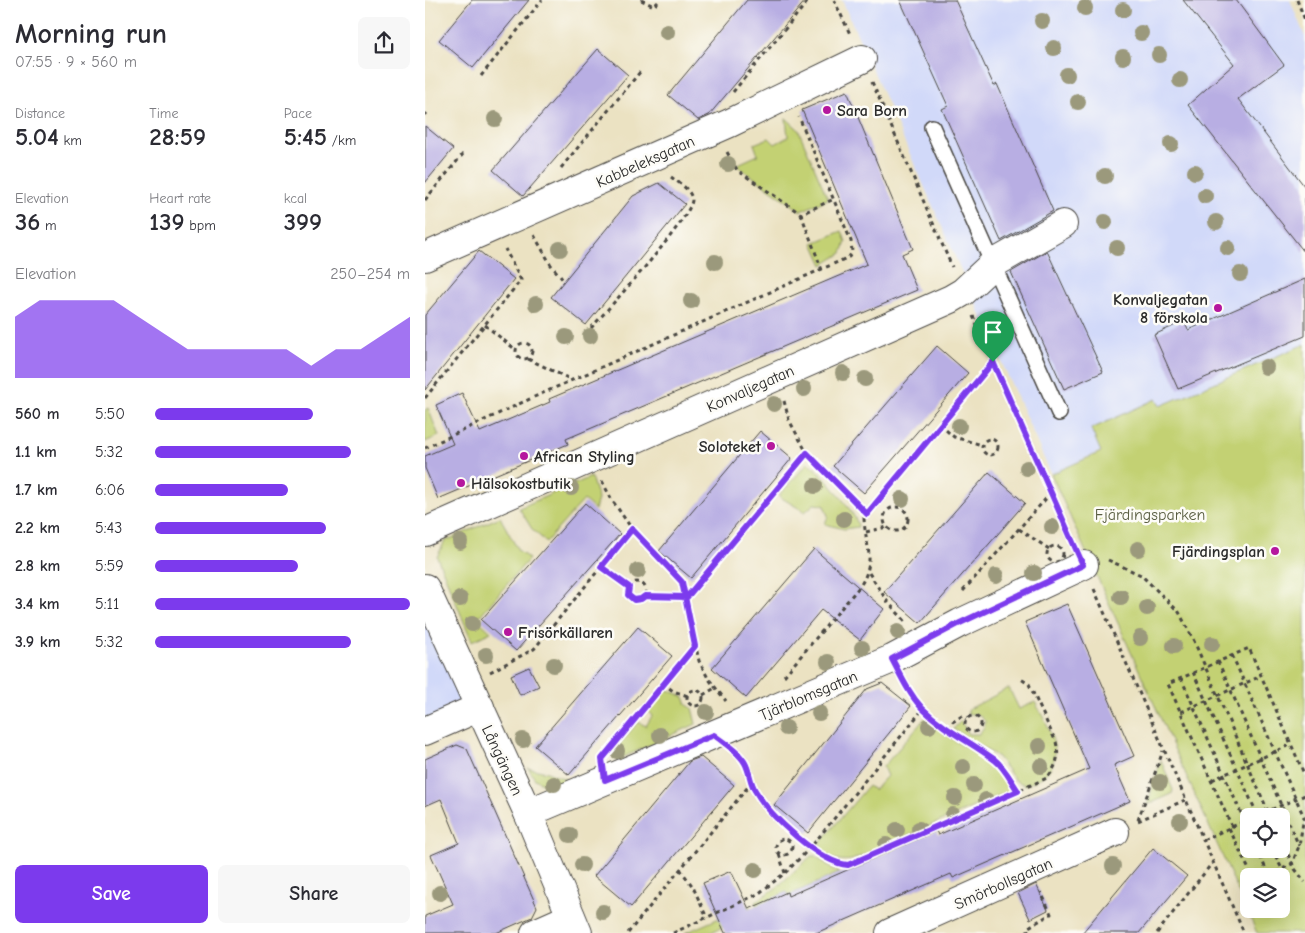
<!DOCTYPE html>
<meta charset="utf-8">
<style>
body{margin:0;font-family:"Comic Neue",sans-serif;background:#f7f7f7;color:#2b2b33;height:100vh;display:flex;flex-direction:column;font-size:19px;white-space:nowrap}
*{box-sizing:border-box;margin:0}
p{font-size:16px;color:#7c7c81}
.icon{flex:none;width:28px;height:28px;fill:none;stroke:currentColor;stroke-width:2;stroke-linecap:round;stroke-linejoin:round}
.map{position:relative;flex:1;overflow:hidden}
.side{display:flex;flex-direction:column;background:#fff;width:425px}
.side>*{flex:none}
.buttons{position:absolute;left:815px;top:808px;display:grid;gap:10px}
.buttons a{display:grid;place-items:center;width:50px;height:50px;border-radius:8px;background:#fff;box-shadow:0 5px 20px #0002;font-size:25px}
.pin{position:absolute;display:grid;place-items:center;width:42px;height:42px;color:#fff;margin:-51px -21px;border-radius:50% 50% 50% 0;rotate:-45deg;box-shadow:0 0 5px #0007}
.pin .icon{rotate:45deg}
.round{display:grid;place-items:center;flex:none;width:52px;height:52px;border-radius:8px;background:#f7f7f7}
.head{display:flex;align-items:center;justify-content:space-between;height:85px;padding:0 15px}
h1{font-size:28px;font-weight:700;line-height:38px}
.stats{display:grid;grid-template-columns:repeat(3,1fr);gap:8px;height:85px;padding:5px 15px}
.stats div{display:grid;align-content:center}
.stats b{font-size:25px;font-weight:700}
.stats small{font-size:14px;font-weight:400}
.stats p{font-size:14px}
.chart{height:140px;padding:10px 15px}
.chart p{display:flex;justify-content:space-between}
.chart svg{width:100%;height:90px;margin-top:5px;fill:#7c3aed;opacity:.7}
.cta{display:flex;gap:10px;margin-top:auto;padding:10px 15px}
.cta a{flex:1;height:58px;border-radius:8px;background:#7c3aed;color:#fff;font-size:20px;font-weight:700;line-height:58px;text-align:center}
.cta a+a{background:#f7f7f7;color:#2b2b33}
ul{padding:0 15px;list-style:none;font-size:16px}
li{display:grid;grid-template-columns:80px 60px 1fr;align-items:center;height:38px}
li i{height:12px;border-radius:6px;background:#7c3aed}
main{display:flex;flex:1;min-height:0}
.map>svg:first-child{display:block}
.built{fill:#d1d9f9}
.green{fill:#c3d173;stroke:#777e4f;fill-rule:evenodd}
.building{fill:#b8aee3}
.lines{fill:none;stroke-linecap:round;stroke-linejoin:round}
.lane-casing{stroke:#484642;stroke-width:18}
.street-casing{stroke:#484642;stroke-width:30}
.path{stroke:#484642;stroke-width:3;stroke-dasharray:4 4;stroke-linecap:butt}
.lane{stroke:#fff;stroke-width:15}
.street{stroke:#fff;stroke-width:28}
.tree{fill:#9b997b}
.route-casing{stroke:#fff;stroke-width:10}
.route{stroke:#7c3aed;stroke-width:6}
.poi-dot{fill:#b5179e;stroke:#fdfcf7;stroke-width:2}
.labels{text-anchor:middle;stroke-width:5;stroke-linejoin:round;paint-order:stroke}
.poi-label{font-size:16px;font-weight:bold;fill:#2b2b2b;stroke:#fdfcf7;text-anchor:start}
.street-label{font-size:16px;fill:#2b2b2b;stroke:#fdfcf7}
.park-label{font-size:16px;fill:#595d41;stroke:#fdfcf7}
</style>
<main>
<section class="side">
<div class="head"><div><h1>Morning run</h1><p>07:55 · 9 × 560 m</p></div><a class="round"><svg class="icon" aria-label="share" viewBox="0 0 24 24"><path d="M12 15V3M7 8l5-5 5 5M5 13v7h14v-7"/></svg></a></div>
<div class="stats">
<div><p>Distance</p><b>5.04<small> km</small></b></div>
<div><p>Time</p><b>28:59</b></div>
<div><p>Pace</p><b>5:45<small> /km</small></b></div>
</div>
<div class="stats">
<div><p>Elevation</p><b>36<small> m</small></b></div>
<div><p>Heart rate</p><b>139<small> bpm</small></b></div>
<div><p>kcal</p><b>399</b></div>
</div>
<div class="chart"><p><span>Elevation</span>250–254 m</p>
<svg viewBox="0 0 160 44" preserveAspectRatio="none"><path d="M0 44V14L10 6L20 6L30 6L40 6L50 14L60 22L70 30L80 30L90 30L100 30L110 30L120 38L130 30L140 30L150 22L160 14V44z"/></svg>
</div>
<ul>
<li><b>560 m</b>5:50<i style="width:62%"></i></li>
<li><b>1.1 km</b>5:32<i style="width:77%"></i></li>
<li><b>1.7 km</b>6:06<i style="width:52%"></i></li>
<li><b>2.2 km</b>5:43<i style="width:67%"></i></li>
<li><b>2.8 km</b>5:59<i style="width:56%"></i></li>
<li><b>3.4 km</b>5:11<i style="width:100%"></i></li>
<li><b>3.9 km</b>5:32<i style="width:77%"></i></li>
</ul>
<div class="cta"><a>Save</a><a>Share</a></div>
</section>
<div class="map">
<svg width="880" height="933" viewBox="0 0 880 933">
<rect width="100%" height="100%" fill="#fdfcf7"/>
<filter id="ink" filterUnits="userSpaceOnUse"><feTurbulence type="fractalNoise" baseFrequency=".02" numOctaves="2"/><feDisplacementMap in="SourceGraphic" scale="10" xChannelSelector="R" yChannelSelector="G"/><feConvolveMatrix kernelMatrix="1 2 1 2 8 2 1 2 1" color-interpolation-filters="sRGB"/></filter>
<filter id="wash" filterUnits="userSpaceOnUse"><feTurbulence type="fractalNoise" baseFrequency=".0096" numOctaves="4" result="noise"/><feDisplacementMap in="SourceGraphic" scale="20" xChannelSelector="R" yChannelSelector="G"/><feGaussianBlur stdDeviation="1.12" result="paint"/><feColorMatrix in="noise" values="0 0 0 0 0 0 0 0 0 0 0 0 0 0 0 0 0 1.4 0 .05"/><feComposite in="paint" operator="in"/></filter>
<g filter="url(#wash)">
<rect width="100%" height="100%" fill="#ebe2c2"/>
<g class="built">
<path d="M417,0H865L880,37V344L735,406L731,399L666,429L676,451L626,474Z"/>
<path d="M0,599L46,703L0,724Z"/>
</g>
<g class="green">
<path d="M361,118L373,129L403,199L376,211L311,165L333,155L329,144L344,138L350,144L363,137Z"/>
<path d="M417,231L421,242L417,253L398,265L388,243Z"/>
<path d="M880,344V933H832L626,474L676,452L666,429L731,399L735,406ZM824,816H856V849H824ZM824,876H856V909H824Z"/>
<path d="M3,408L14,436L0,442V410Z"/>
<path d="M383,463C393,468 435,517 433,527L419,529L400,524L403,516L399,505L389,504L380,512L355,497V494Z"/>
<path d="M166,477L173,499L170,510L159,500L121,542L107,529L94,508Z"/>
<path d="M75,517L93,550L104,559L52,619L66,632L47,641L12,557L20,541Z"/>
<path d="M584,688L594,709L610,702C627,734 648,768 601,785L591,781L573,757L528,729L536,721L543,734H554L559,727L560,721L553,714H542L544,709Z"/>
<path d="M242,689L259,697L262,705L267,708L271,724L192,760L188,752L213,722L221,726L227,716L223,711Z"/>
<path d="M500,718L532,742L569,764L587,790L427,860C413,862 398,858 394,844L443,786L449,790L462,776L458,767Z"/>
<path d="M736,760L748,790L747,794L722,805Z"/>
<path d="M103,768L122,772L143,780L124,787L110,779Z"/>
<path d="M386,856H390L414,873L364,895L362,892L354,895L356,902L334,912L330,902L351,888Z"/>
<path d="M322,906H324L328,914L284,933H260Z"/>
</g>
<g id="blocks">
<g class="building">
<path d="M47,0H104L48,68L14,40Z"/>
<path d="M322,0H381L284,115L273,120L243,95Z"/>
<path d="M475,0H530L569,86L572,84L628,211L576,241L517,109L523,106Z"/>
<path d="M758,0H811L859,65L813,99L880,187V253L763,105L809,64Z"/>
<path d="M173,49L203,75L98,196L68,170Z"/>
<path d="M422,91L488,249L477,254L492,290L141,439L143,444L13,499L0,468V456L28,444L11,405L37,393L55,432L125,402L124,399L442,264L377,110Z"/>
<path d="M0,126L28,149L0,183Z"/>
<path d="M234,183L260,204L161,325L126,297L208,196Z"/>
<path d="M54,251L89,279L0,390V315Z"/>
<path d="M622,251L678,372L639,389L586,272Z"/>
<path d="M880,279V336L753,389L729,335L759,321L763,330Z"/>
<path d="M512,346L543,373L439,493L408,466Z"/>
<path d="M335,431L367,458L266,578L234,551Z"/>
<path d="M564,472L600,503L495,623L459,592Z"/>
<path d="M160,503L195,534L91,651L56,620Z"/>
<path d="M389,549L459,609L435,640L396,610L321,698L287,668Z"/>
<path d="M642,604L709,756L689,765L705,801L528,878L526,874L391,933H300L278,883L306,871L324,909L362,892L363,896L511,831L513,835L664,769L600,622Z"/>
<path d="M213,627L247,656L144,775L110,746Z"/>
<path d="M104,667L114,686L95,695L86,675Z"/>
<path d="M457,683L486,706L383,833L349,805L442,689Z"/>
<path d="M32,745L42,749L112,907L107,917L71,933H0V916L28,904L6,855L34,843L16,799L0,806V759Z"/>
<path d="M276,757L309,785L206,907L169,876L265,761Z"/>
<path d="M728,848L762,876L714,933H657Z"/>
<path d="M611,884L623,910L605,919L593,893Z"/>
</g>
</g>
</g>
<g filter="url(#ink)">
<use href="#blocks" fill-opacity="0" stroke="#484642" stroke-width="1"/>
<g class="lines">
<defs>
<path id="lane" d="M507,127L634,413"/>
<g id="street">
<path d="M0,257L305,123L437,59"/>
<path d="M0,532L526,299L538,292L568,264L638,224"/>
<path d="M0,588L103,813L153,933"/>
<path d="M0,731L55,707"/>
<path d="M103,813L467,659L535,623L659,565"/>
<path d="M110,933L146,917"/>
<path d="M465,933L690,832"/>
</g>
</defs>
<use href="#lane" class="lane-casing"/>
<use href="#street" class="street-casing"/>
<g class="path">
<path d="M216,0L229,6L235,0"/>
<path d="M409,0L426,36"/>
<path d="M872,0L880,20"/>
<path d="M56,76L117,0"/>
<path d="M447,82L527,267"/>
<path d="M308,92L384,0"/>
<path d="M0,113L2,115"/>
<path d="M302,152L312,170L376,214L409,199"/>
<path d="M136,168L215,72"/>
<path d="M0,200L38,154"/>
<path d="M376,214L397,270"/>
<path d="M109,235L126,265L139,281"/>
<path d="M548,316L648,542"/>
<path d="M60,325L91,350"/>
<path d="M166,328C182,310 269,216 267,199C265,189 254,183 246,177"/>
<circle cx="99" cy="351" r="8"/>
<path d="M103,359L147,380"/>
<path d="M0,398L96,280L80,249"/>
<path d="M359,401L364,420L382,453"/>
<path d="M515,425L529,437L557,445"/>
<circle cx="565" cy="447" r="8"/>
<path d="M0,448L109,397L424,257L427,252L426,241L374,117"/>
<path d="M177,481L187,500L207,529L257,582L274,661L283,678L301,701"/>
<circle cx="471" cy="519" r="12"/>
<path d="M594,529L624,549"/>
<path d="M441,532L462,527"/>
<circle cx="630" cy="554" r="8"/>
<path d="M683,560L716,575L754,612L769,641L845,816"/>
<path d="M176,567L203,587"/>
<path d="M444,573L462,601L481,622"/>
<circle cx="212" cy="591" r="9"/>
<path d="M669,589L819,933"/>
<path d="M538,591L626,493"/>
<path d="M220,596L232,598L262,597L382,453L442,514"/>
<path d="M807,655L879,817L874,846L867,864L844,876"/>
<path d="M793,661L874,846"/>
<path d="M65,672L109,649L207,529"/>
<path d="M768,672L833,816"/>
<path d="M359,676L435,586C452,560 440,546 439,518L568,362"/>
<path d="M756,678L824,831"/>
<path d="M238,683L248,691L263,696"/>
<circle cx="270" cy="698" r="8"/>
<path d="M278,695L290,688"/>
<path d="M498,709L538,741L570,760L578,767L593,791"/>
<path d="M756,712L836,676"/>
<circle cx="548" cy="724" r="8"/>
<path d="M523,729L526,723L537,716L541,719"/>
<path d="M186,748L270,646"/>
<path d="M312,753C323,764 323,779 330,792C343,815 396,863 423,865L622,778C631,767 635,757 631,742L604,684L594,678"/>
<path d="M787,780L867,744"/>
<path d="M832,816L880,795"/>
<path d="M713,820L738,751"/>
<path d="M713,821L760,800"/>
<path d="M807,827L743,684L824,648L880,776"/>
<path d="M804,828L827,876"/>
<circle cx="359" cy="847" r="8"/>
<path d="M778,840L824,819"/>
<path d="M856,840L870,869L880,882"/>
<path d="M832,849L844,876"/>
<path d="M847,849L857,869"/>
<path d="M354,854L360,873"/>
<path d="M255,869L268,887L282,918"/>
<path d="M203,933L327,782"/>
<path d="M248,933L333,894L360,873L386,847L498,709L479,683"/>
<path d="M604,933L602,928L626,914L616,892"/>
<path d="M732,933L788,862"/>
</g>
<use href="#lane" class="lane"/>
<use href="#street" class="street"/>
</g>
<g class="tree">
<circle cx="660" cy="8" r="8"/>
<circle cx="698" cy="10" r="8"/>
<circle cx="617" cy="21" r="8"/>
<circle cx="242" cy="32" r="8"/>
<circle cx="716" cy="33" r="8"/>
<circle cx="629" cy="48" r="8"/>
<circle cx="734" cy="55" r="8"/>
<circle cx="698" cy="57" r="8"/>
<circle cx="642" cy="75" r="8"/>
<circle cx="755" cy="80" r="8"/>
<circle cx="653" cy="102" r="8"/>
<circle cx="70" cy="119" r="8"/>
<circle cx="746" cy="144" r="8"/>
<circle cx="303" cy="164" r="8"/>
<circle cx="770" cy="172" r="8"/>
<circle cx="680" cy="176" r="8"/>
<circle cx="780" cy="196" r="8"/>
<circle cx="680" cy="222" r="8"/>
<circle cx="791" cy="222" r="8"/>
<circle cx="692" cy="248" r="8"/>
<circle cx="803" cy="248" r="8"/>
<circle cx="135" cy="249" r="8"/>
<circle cx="290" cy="262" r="8"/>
<circle cx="815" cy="274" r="8"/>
<circle cx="266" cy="301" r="8"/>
<circle cx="111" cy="304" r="8"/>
<circle cx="165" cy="336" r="8"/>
<circle cx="141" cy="337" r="8"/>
<circle cx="841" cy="367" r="8"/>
<circle cx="418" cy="373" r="8"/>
<circle cx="440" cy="379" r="8"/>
<circle cx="379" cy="389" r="8"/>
<circle cx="349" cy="404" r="8"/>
<circle cx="534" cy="426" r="8"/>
<circle cx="602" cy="468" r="8"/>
<circle cx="390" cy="486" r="8"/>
<circle cx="146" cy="488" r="8"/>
<circle cx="477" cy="499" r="8"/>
<circle cx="419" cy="519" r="8"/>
<circle cx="627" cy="527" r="8"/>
<circle cx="35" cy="542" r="8"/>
<circle cx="713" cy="549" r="8"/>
<circle cx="213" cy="571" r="8"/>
<circle cx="609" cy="573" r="8"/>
<circle cx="571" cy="576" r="8"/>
<circle cx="696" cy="597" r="8"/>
<circle cx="35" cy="599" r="8"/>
<circle cx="722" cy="608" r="8"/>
<circle cx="47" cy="624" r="8"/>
<circle cx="473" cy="632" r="8"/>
<circle cx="715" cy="638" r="8"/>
<circle cx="787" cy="644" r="8"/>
<circle cx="749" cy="646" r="8"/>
<circle cx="437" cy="648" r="8"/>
<circle cx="61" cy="655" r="8"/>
<circle cx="403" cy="662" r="8"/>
<circle cx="129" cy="665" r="8"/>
<circle cx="281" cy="712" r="8"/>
<circle cx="394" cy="713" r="8"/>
<circle cx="504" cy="726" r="8"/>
<circle cx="361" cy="728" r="8"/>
<circle cx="235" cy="735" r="8"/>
<circle cx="98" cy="740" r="8"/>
<circle cx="614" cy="746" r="8"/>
<circle cx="192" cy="751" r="8"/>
<circle cx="616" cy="766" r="8"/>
<circle cx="538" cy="767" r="8"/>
<circle cx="735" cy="782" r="8"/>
<circle cx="129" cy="784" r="8"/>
<circle cx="549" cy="785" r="8"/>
<circle cx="530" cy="798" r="8"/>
<circle cx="561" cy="800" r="8"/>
<circle cx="528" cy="815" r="8"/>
<circle cx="755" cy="821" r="8"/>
<circle cx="494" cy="829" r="8"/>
<circle cx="472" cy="830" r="8"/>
<circle cx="145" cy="835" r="8"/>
<circle cx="461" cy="845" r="8"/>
<circle cx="157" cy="865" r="8"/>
<circle cx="688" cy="866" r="8"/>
<circle cx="330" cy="870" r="8"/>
<circle cx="15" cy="893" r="8"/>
<circle cx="178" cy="912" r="8"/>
</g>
</g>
<g class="lines" filter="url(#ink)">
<defs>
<path id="route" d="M568,362L442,514L382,453L262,597L220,596L216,599L209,600L203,595L204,587L176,567L207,529L257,582L270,646L177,759L180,780L289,735C299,743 314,752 320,763C325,772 325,784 331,792C345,816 395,863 423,865L593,791C586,781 580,768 570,760C546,742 519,730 497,708C484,694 476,676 467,659L535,623L658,565L568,362"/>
</defs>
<use href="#route" class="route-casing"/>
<use href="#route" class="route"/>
</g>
<g class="poi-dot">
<circle cx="402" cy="110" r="5"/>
<circle cx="793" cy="308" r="5"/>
<circle cx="346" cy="446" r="5"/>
<circle cx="99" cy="456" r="5"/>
<circle cx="36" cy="483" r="5"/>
<circle cx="850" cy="551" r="5"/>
<circle cx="83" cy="632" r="5"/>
</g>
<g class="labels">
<g class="poi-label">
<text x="412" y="116">Sara Born</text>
<text x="783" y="305" text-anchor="end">Konvaljegatan<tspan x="783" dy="18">8 förskola</tspan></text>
<text x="336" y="452" text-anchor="end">Soloteket</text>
<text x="109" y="462">African Styling</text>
<text x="46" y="489">Hälsokostbutik</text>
<text x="840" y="557" text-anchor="end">Fjärdingsplan</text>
<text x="93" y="638">Frisörkällaren</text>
</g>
<g class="street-label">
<text transform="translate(220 161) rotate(-24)" y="6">Kabbeleksgatan</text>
<text transform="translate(325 388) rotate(-24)" y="6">Konvaljegatan</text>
<text transform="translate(383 695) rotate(-23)" y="6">Tjärblomsgatan</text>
<text transform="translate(78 760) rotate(65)" y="6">Långängen</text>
<text transform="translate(578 883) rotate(-24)" y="6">Smörbollsgatan</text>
</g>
<g class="park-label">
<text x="725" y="520">Fjärdingsparken</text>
</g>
</g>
</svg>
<div class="buttons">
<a><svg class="icon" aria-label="locate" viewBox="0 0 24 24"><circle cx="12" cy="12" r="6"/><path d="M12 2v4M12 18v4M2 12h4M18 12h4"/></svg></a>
<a><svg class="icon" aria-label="layers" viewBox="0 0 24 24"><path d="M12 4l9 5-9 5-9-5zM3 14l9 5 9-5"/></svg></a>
</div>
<div class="pin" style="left:568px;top:362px;background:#1e9e55"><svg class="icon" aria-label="arrive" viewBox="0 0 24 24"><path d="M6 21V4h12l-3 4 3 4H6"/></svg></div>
</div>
</main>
